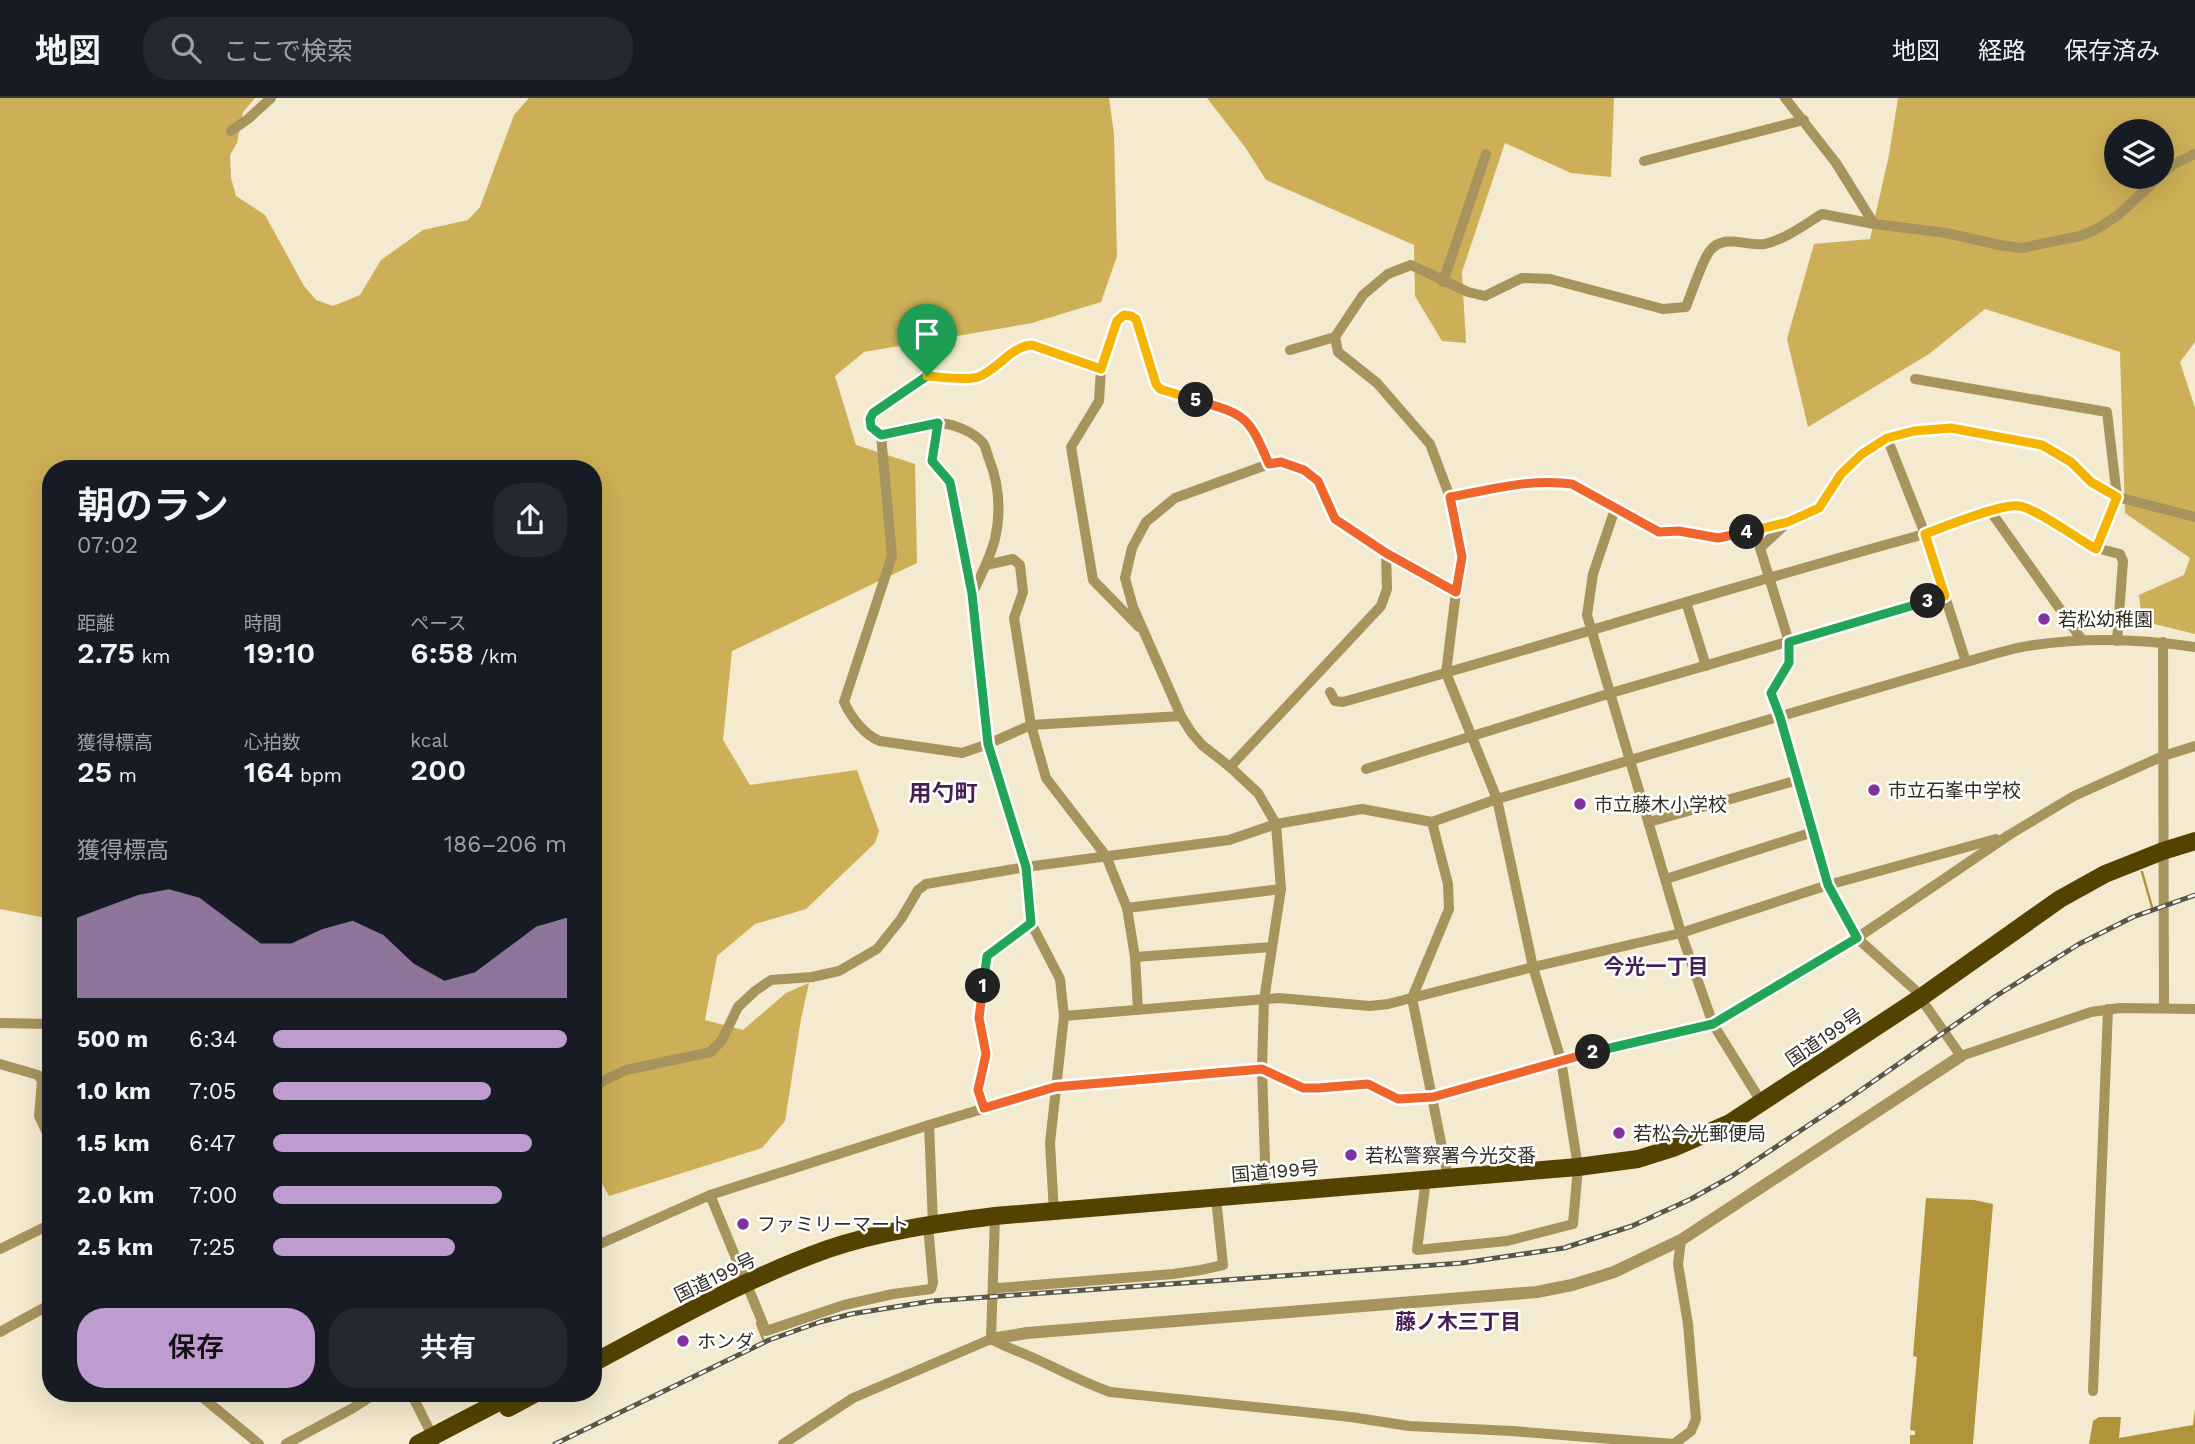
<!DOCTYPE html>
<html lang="ja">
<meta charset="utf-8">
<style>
body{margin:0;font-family:"Work Sans","Noto Sans JP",sans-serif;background:#242831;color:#f1f3f6;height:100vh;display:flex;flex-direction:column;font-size:26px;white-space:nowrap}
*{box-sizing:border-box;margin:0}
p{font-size:23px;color:#9ea1a6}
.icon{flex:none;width:38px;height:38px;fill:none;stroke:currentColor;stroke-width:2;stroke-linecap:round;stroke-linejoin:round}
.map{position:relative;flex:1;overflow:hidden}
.drawer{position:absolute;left:42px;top:362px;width:560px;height:942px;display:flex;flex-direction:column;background:#171b24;border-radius:28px;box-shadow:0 7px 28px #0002}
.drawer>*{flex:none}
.tools{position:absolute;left:2104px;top:21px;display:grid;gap:14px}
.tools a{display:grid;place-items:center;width:70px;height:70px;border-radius:50%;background:#171b24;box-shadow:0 7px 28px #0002;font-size:35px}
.pin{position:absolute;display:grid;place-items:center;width:60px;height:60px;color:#fff;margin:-72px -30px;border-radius:50% 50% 50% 0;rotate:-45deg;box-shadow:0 0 7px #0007}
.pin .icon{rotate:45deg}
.km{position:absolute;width:35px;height:35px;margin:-18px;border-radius:50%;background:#222;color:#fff;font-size:19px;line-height:35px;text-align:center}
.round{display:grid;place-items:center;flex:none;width:74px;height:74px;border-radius:28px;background:#242831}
.head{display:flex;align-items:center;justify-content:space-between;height:119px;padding:0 35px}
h1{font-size:38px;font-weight:600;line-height:52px}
.figures{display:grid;grid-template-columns:repeat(3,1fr);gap:10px;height:119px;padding:7px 35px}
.figures div{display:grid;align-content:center}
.figures b{font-size:30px;font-weight:600}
.figures small{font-size:19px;font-weight:400}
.figures p{font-size:19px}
.chart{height:196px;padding:14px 35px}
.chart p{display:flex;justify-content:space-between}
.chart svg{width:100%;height:126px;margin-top:7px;fill:#bf9cd0;opacity:.7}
.action{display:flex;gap:14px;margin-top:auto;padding:14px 35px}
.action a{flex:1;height:80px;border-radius:28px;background:#bf9cd0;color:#111;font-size:28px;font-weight:600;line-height:80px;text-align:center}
.action a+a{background:#242831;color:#f1f3f6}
ul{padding:0 35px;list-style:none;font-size:23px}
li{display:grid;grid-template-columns:112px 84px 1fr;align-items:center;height:52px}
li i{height:18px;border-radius:9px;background:#bf9cd0}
header{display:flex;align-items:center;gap:42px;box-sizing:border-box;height:98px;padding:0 35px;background:#171b24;border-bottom:2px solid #363941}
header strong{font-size:33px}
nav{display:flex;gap:38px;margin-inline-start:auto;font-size:24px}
.search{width:490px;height:63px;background:#242831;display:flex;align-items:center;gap:18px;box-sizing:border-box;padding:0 24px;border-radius:28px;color:#9ea1a6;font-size:26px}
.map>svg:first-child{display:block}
.forest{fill:#ccaf56;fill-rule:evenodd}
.water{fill:#b19439}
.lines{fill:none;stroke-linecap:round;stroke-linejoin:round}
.stream{stroke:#b19439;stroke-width:2.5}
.minor{stroke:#a7945c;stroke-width:10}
.tertiary{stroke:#a7945c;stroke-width:12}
.trunk{stroke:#544200;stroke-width:18}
.rail-casing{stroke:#595547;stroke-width:5}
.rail{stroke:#fff;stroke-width:2.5;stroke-dasharray:8;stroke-linecap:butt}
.split-1-casing{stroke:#fff;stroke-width:14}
.split-2-casing{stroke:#fff;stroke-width:14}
.split-3-casing{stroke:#fff;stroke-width:14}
.split-4-casing{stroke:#fff;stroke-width:14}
.split-5-casing{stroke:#fff;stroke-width:14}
.split-6-casing{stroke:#fff;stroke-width:14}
.split-1{stroke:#22a559;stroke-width:9}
.split-2{stroke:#f0652b;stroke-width:9}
.split-3{stroke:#22a559;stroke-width:9}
.split-4{stroke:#f5b400;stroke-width:9}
.split-5{stroke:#f0652b;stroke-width:9}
.split-6{stroke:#f5b400;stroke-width:9}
.poi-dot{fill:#8231a1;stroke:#fff;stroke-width:2.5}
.labels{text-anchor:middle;stroke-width:5;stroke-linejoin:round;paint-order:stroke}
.poi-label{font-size:19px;fill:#312e23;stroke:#fff;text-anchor:start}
.street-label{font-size:19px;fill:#312e23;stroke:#fff}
.neighbourhood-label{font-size:21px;font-weight:bold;fill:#441e54;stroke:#fff}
.quarter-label{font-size:23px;font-weight:bold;fill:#441e54;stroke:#fff}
</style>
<header>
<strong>地図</strong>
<div class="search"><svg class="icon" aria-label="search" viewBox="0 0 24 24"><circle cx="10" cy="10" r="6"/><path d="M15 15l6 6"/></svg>ここで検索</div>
<nav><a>地図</a><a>経路</a><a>保存済み</a></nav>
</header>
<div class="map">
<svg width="2195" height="1346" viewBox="0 0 2195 1346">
<rect width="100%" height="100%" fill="#f3eacf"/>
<g class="forest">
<path d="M0,0H255L243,14L237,45L230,57L231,80L236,98L265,117L304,188L316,202L333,208L360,197L381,162L423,132L468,122L480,109L514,17L529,0H1109L1114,36L1117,158L1101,204L1032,225L864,254L835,278L856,347L915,366L917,465L732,553L723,642L750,687L857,672L879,733L875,745L806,811L755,826L717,858L705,922L743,932L786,895L809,885L801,921L785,1023L762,1050L609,1098L593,1069V981L600,960L593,938V371H51V821L0,811Z"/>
<path d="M1207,0H1614L1611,79L1571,75L1505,45L1462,174L1466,245L1442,243L1415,198L1414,147L1266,82L1245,49Z"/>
<path d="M1898,0H2195V244L2180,264L2195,310V536L2142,523L2139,497L2184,477L2190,460L2125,415L2120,254L1985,211L1929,256L1808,329L1787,241L1814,146L1870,141L1889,57ZM2116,33H2161V79H2116Z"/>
</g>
<g class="water">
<path d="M1926,1100L1974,1102L1993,1106L1973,1346H1910V1337H1915V1333L1910,1332L1917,1259L1913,1258Z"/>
<path d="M2195,1311V1346H2089L2093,1323L2099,1319H2121L2119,1340L2193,1327Z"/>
</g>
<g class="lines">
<g class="stream">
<path d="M2142,774L2152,809"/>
<path d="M757,1225L763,1241"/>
</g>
<g class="minor">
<path d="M1785,0L1836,65L1874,126"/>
<path d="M231,33L248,21L271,0"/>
<path d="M1644,63L1804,22"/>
<path d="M2161,77L2174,66L2195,56"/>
<path d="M1443,184L1486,56"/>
<path d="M1335,239L1338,254L1377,285L1430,346L1450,399L1462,459L1456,494L1446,575L1497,701L1533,869L1561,962L1578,1069L1573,1126L1507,1143L1417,1152L1426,1081"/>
<path d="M1290,252L1335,239L1363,197L1388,176L1411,167L1468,194L1485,198L1522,180L1550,181L1663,211L1686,209C1691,196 1702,164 1709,154C1723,134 1746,149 1765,146C1786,141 1804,127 1822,116L1874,126L1946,135L1999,147L2022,150L2080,138L2095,132L2117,118L2159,79"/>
<path d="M1101,271L1032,247L1024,248L996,269L976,280L927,278L873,315L870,321L871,329L881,337L892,458L844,604C851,619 864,637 880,643L962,655L988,646L1031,627L1181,618"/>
<path d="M1915,281L2107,314L2117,399L2096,451"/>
<path d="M938,325L932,364L950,384L972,496L988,646L1026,769L1031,825L1060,881L1064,918L1050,1045L1054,1115"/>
<path d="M881,337C898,333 923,325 939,325C954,326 974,334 983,345C986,349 987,356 989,361C999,386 1001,414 995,441C990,460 981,478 972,496"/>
<path d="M1887,340L1925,436L1966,564"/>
<path d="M1450,399C1490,392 1531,380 1572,386L1659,434L1679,433L1718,440L1788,424L1819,410L1841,376L1862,356L1887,340L1914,333L1951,330L2042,347L2072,364L2091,385L2117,399L2195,419"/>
<path d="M1615,411L1593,476L1587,517L1681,835L1713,926L1762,1005"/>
<path d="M1991,414L2082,542"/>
<path d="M1788,424L1760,450L1789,544V565L1771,595L1780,619L1828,787L1857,840L1914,891L1961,958L2091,914L2120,910L2195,911"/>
<path d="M986,467L1013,461L1020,467L1023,494L1014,520L1031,627L1046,680L1106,758L1127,810L1135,859L1138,912"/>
<path d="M1686,504L1706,568"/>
<path d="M1139,529L1093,482L1071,349L1099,303L1101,271L1117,223L1124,217L1131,218L1136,221L1155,286L1160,291C1184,298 1227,307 1245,321C1258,330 1263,352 1269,366"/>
<path d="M2163,544L2164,910"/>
<path d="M1330,594L1335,603L1343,604C1534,551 1723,491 1914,439C1935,433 2004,405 2020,408C2035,410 2062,431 2075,440C2090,449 2103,452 2120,456L2123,463L2117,543"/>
<path d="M1230,669L1381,508L1387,491L1386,455"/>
<path d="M1366,671L1611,595L1945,498"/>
<path d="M1432,724L1448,786L1449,811L1412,900L1448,1079"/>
<path d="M1649,724L1798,682"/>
<path d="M1666,781L1813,734"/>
<path d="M1127,810L1281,791"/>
<path d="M1135,859L1272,849"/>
<path d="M1064,918L1279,900L1370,908L1388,906L1533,869L1681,835L1828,787L1996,741"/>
<path d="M0,925L49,926"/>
<path d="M0,966L38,977L42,983L39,1018L51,1043"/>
<path d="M593,991L603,983L626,972L711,954L722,942L738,909L755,893L771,882L812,879L839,873L877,851L901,821L918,792L926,786L1026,769L1229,742L1276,726L1362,711L1432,724L1497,701L1966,564C1988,558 2011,550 2034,547C2087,539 2142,541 2195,549"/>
<path d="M984,1010L978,992L986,956L979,920L987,858L1031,825"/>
<path d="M929,1027L933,1126"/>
<path d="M1266,1095L1262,971L1264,902L1281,791L1276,726L1258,695L1230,669L1202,647L1191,634L1181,618L1133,509L1125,480L1132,450L1146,424L1175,400L1269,366L1281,364L1304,372L1318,383L1335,421L1386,455L1456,494"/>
<path d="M710,1097L766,1233L844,1207L893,1196L931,1191L933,1185L928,1127"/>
<path d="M593,1149L710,1097L929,1027L1055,989L1262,971L1303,990L1318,991L1368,986L1398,1001L1433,999L1561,962L1713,926L1857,840L2009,737L2074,698L2163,658L2195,648"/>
<path d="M0,1151L51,1126"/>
<path d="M993,1188L999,1190L1173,1176L1201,1172L1223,1167L1216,1100"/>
<path d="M0,1234L51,1206"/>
<path d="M991,1241C1003,1248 1015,1252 1027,1257C1055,1269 1081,1284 1110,1294L1351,1319L1409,1328L1512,1333L1674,1346L1691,1333L1696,1321L1688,1226L1678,1166L1681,1142"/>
<path d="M991,1241L995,1118"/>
<path d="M2093,1293L2108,911"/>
<path d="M197,1295L259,1346"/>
<path d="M411,1295L435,1343"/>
<path d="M286,1346L353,1310L376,1295"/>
<path d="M783,1346L853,1300L991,1241"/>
</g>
<path class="tertiary" d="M991,1241L1027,1235L1537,1194L1572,1187L1614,1174L1681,1142L1961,958"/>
<g class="trunk">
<path d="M593,1265C670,1224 746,1180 828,1151C881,1133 939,1125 995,1118L1578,1069L1638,1061L1673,1050L1730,1025L1920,900L2060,801L2105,776L2163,753L2195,743"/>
<path d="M508,1310L536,1295"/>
<path d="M418,1346L516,1295"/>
</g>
<defs>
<path id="rail" d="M555,1346L769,1242L820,1224L851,1216L932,1203L1462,1165L1564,1150L1632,1128L1691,1101L1732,1078L1848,1001L1996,898L2079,846L2133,819L2195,797"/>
</defs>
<use href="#rail" class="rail-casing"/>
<use href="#rail" class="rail"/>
</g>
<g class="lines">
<defs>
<path id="split-1" d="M927,278L873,315L870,321L871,329L881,337L938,325L932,363L950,384L972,496L988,646L1026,769L1031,825L987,858L983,888"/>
<path id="split-2" d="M983,888L979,920L986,956L978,992L984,1010L1055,989L1262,971L1303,990H1318L1368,986L1398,1001L1433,999L1593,954"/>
<path id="split-3" d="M1593,954L1713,926L1857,840L1828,787L1780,619L1771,595L1789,565V544L1928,503"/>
<path id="split-4" d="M1747,434L1788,424L1819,410L1841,376L1862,356L1887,340L1914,333L1951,330L2042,347L2071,364L2091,384L2117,399L2096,451C2079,442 2036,410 2019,408C2002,405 1944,429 1925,436L1945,498L1928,503"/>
<path id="split-5" d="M1196,302C1246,317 1248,317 1269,366L1281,364L1304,372L1318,383L1335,421L1386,455L1456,494L1462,459L1450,399C1490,392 1531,380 1572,386L1659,434L1679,433L1718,440L1747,434"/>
<path id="split-6" d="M927,278C940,279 966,283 978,279C998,272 1011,248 1032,247L1101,271L1117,223L1124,217L1131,218L1136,221L1156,286L1160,291L1196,302"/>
</defs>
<use href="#split-1" class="split-1-casing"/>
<use href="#split-2" class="split-2-casing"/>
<use href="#split-3" class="split-3-casing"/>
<use href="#split-4" class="split-4-casing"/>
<use href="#split-5" class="split-5-casing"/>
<use href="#split-6" class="split-6-casing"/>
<use href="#split-1" class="split-1"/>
<use href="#split-2" class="split-2"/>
<use href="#split-3" class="split-3"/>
<use href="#split-4" class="split-4"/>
<use href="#split-5" class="split-5"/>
<use href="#split-6" class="split-6"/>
</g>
<g class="poi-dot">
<circle cx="2044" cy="521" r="7"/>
<circle cx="1874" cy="692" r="7"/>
<circle cx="1580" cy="706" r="7"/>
<circle cx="1619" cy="1035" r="7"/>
<circle cx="1351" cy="1057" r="7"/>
<circle cx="743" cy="1126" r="7"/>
<circle cx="683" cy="1243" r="7"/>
</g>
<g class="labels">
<g class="poi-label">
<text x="2058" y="528">若松幼稚園</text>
<text x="1888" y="699">市立石峯中学校</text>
<text x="1594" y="713">市立藤木小学校</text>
<text x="1633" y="1042">若松今光郵便局</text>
<text x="1365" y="1064">若松警察署今光交番</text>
<text x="757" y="1133">ファミリーマート</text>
<text x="697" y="1250">ホンダ</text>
</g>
<g class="street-label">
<text transform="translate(1824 939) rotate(-34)" y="7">国道199号</text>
<text transform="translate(1275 1073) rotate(-5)" y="7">国道199号</text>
<text transform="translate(715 1179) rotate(-26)" y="7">国道199号</text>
</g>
<g class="neighbourhood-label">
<text x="1656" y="876">今光一丁目</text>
<text x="1458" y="1231">藤ノ木三丁目</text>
</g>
<g class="quarter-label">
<text x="943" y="703">用勺町</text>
</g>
</g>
</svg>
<div class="tools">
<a><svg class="icon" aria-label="layers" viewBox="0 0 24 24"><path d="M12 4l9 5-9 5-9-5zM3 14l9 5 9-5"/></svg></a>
</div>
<div class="pin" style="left:927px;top:278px;background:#1e9e55"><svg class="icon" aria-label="arrive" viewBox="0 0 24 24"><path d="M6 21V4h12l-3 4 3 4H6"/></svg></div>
<b class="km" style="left:983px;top:888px">1</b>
<b class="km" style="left:1593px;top:954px">2</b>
<b class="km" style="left:1928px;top:503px">3</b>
<b class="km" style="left:1747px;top:434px">4</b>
<b class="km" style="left:1196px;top:302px">5</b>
<section class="drawer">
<div class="head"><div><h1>朝のラン</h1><p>07:02</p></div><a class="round"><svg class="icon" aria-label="share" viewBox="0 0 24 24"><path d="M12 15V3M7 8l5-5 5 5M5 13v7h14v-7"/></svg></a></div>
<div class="figures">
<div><p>距離</p><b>2.75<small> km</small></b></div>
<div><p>時間</p><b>19:10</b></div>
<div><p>ペース</p><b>6:58<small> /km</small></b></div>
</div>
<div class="figures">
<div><p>獲得標高</p><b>25<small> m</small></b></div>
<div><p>心拍数</p><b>164<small> bpm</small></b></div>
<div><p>kcal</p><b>200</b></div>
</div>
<div class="chart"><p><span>獲得標高</span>186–206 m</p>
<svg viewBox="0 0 160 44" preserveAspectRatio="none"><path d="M0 44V16L10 12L20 8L30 6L40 9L50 17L60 25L70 25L80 20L90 17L100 22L110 32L120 38L130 35L140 27L150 19L160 16V44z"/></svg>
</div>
<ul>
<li><b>500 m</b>6:34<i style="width:100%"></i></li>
<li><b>1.0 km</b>7:05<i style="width:74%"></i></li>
<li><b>1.5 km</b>6:47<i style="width:88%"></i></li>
<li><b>2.0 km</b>7:00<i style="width:78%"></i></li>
<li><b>2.5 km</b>7:25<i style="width:62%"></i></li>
</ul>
<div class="action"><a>保存</a><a>共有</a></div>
</section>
</div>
